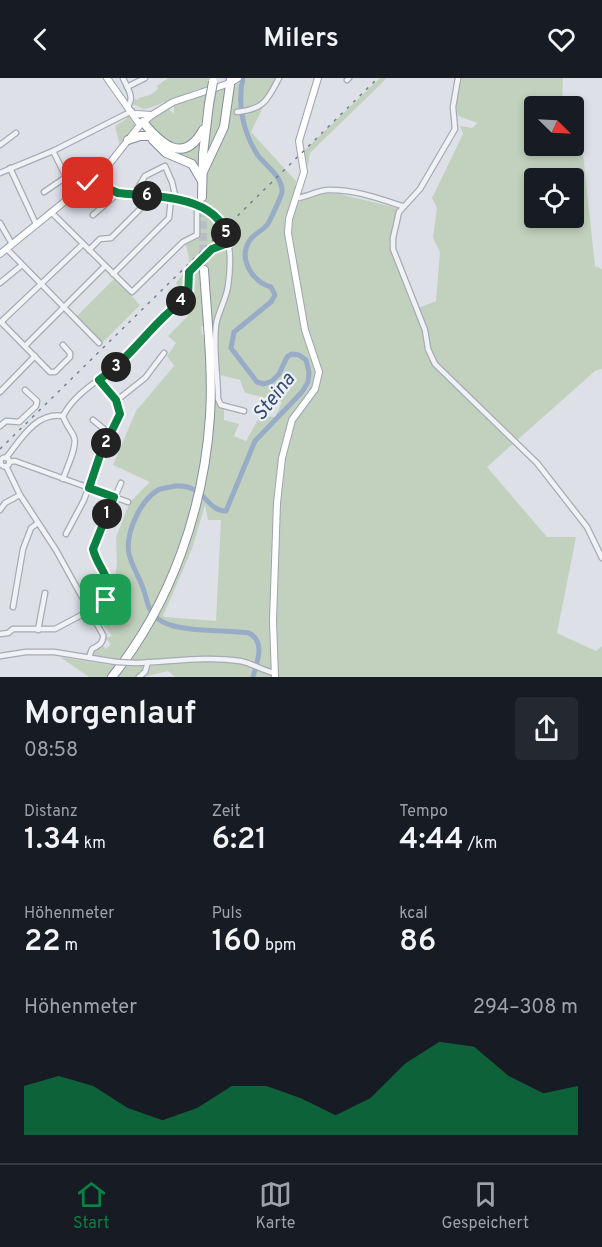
<!DOCTYPE html>
<html lang="de">
<meta charset="utf-8">
<style>
body{margin:0;font-family:Overpass,sans-serif;background:#242831;color:#f1f3f6;height:100vh;display:flex;flex-direction:column;font-size:22px;white-space:nowrap}
*{box-sizing:border-box;margin:0}
p{font-size:20px;color:#9ea1a6}
.icon{flex:none;width:33px;height:33px;fill:none;stroke:currentColor;stroke-width:2;stroke-linecap:round;stroke-linejoin:round}
.map{position:relative;height:599px;overflow:hidden}
.sheet{display:flex;flex-direction:column;background:#171b24;flex:1}
.sheet>*{flex:none}
.needle{width:39px;rotate:114deg}
.buttons{position:absolute;left:524px;top:18px;display:grid;gap:12px}
.buttons a{display:grid;place-items:center;width:60px;height:60px;border-radius:6px;background:#171b24;box-shadow:0 3px 9px #0003;font-size:30px}
.pin{position:absolute;display:grid;place-items:center;width:51px;height:51px;color:#fff;margin:-26px;border-radius:12px;box-shadow:0 3px 9px #0006}
.km{position:absolute;width:30px;height:30px;margin:-15px;border-radius:50%;background:#222;color:#fff;font-size:16px;line-height:30px;text-align:center}
.round{display:grid;place-items:center;flex:none;width:63px;height:63px;border-radius:6px;background:#242831}
.head{display:flex;align-items:center;justify-content:space-between;height:102px;padding:0 24px}
h1{font-size:33px;font-weight:600;line-height:45px}
.metrics{display:grid;grid-template-columns:repeat(3,1fr);gap:9px;height:102px;padding:6px 24px}
.metrics div{display:grid;align-content:center}
.metrics b{font-size:30px;font-weight:600}
.metrics small{font-size:16px;font-weight:400}
.metrics p{font-size:16px}
.chart{height:168px;padding:12px 24px}
.chart p{display:flex;justify-content:space-between}
.chart svg{width:100%;height:108px;margin-top:6px;fill:#0b8043;opacity:.7}
header{display:flex;justify-content:space-between;align-items:center;height:78px;padding:0 24px;background:#171b24;font-size:27px;font-weight:600}
.tab-bar{display:flex;justify-content:space-around;align-items:center;height:84px;border-top:2px solid #363941;background:#171b24;font-size:16px;color:#9ea1a6}
.tab-bar a{display:grid;justify-items:center;gap:3px}
.tab-bar .on{color:#0b8043}
.map>svg:first-child{display:block}
.green{fill:#c2d1be;fill-rule:evenodd}
.lines{fill:none;stroke-linecap:round;stroke-linejoin:round}
.river{stroke:#98acc8;stroke-width:5}
.highway-tunnel{stroke:#b9bdc5;stroke-width:8;stroke-dasharray:8 4;stroke-linecap:butt}
.minor-casing{stroke:#a6abb4;stroke-width:7}
.major-casing{stroke:#9da4b3;stroke-width:8}
.highway-casing{stroke:#858d9e;stroke-width:10}
.minor{stroke:#f0f2f5;stroke-width:4.5}
.major{stroke:#fff;stroke-width:6}
.highway{stroke:#fff;stroke-width:8}
.rail{stroke:#777f91;stroke-width:1.5;stroke-dasharray:3 6;stroke-linecap:butt}
.minor-bridge-casing{stroke:#a6abb4;stroke-width:7;stroke-linecap:butt}
.highway-bridge-casing{stroke:#858d9e;stroke-width:10;stroke-linecap:butt}
.minor-bridge{stroke:#f0f2f5;stroke-width:4.5}
.highway-bridge{stroke:#fff;stroke-width:8}
.route-casing{stroke:#fff;stroke-width:12}
.route{stroke:#0b8043;stroke-width:8}
.labels{text-anchor:middle;stroke-width:4.5;stroke-linejoin:round;paint-order:stroke}
.water-label{font-size:20px;font-style:italic;fill:#314a72;stroke:#edf0f5}
</style>
<header><svg class="icon" aria-label="back" viewBox="0 0 24 24"><path d="M15 5l-7 7 7 7"/></svg>Milers<svg class="icon" aria-label="heart" viewBox="0 0 24 24"><path d="M12 20l-8-8c-3-5 5-10 8-4 3-6 11-1 8 4z"/></svg></header>
<div class="map">
<svg width="602" height="599" viewBox="0 0 602 599">
<rect width="100%" height="100%" fill="#dde1e7"/>
<g class="green">
<path d="M168,0H210L208,10L198,11L149,30L143,31L133,26L135,21L139,22L138,20L150,17L158,11L157,8Z"/>
<path d="M247,0H277L251,54L296,103L295,114L339,116L398,130L389,167L413,232L436,223L440,174L433,160L437,130L432,120L463,56L460,48L472,50L478,45L458,38L456,28L460,0H563L562,28H534V68L582,67L595,188L602,191V291L595,293L487,389L547,459H576L557,555L596,573L602,568V599H175L168,593L144,599H116L124,587L151,586V588C179,583 221,579 247,587L249,584C223,573 160,583 129,582L151,546L146,542L121,582L93,577V572L102,567L106,571L111,566L105,560L112,558L104,548L108,541L102,529L107,524L115,499L117,485L116,459L130,424L150,404L113,387L136,333L174,288L167,278L176,265L168,258L188,238L181,226L186,219L176,205C190,188 192,186 185,165L194,162L199,154L197,121L204,122L206,94L225,52L231,10ZM534,100H573V140H534ZM207,191C210,212 210,234 211,256C216,362 205,437 158,532L154,528C183,468 202,406 206,340C208,312 206,284 205,257H202L201,248H204L201,193ZM220,297L240,302L245,315L282,324L275,339L260,338L246,363L234,358L239,346L224,342V326L220,321ZM205,427L208,442H221L216,543L165,539L163,538L192,471Z"/>
<path d="M380,0H387L310,75L308,88L304,73Z"/>
<path d="M225,10L222,46L206,80L215,14Z"/>
<path d="M206,17L200,52L197,59L185,68L168,67L148,46L150,42L168,30L174,36V27Z"/>
<path d="M128,37L136,47L120,68L115,48L126,41Z"/>
<path d="M201,60L199,93L164,72L158,64L173,72Z"/>
<path d="M115,200L140,227L102,265L76,239Z"/>
<path d="M60,579L117,588L108,599H89Z"/>
</g>
<g class="lines">
<path class="river" d="M243,0C237,25 243,54 257,76C265,88 283,98 282,114C282,117 269,145 267,147C262,153 254,156 250,162C237,181 253,204 271,209L275,217L271,224L234,254L231,270L257,304L264,306L272,303L279,296L287,279L292,276L299,277L306,282L309,294L308,304L302,314L255,363L226,433C206,433 205,406 176,408C171,409 163,410 158,412C140,423 125,455 129,476C132,488 139,499 143,510C148,523 147,536 163,544C181,554 227,552 249,555C266,564 257,584 253,599"/>
<path class="highway-tunnel" d="M202,119L204,192"/>
<defs>
<g id="minor">
<path d="M123,0C127,9 135,20 128,28"/>
<path d="M458,0L453,29L455,51L420,111L399,134L393,160V171L425,252L428,271L435,286L537,385L587,449L602,480"/>
<path d="M347,2L349,0"/>
<path d="M127,9L145,0"/>
<path d="M237,34C264,31 267,23 279,0"/>
<path d="M0,67L16,55"/>
<path d="M10,90L36,146"/>
<path d="M0,95L53,73L132,33"/>
<path d="M66,99L87,86"/>
<path d="M95,99L109,111L118,115C188,122 241,117 228,208C226,222 218,234 216,247C213,271 218,297 218,321L221,327L244,333"/>
<path d="M44,114L66,99L53,73"/>
<path d="M134,116L145,98L165,88L172,104L176,121"/>
<path d="M295,120C303,121 315,113 327,112C353,111 378,120 402,128"/>
<path d="M51,134L132,214L183,164L197,157V128"/>
<path d="M93,137L118,115"/>
<path d="M0,145L12,166"/>
<path d="M7,171L99,265"/>
<path d="M89,172L100,161L111,160L143,128L146,118"/>
<path d="M113,196L169,140L171,121"/>
<path d="M0,205L22,187"/>
<path d="M1,244L83,166"/>
<path d="M1,244L50,294H55L70,279V275L63,267"/>
<path d="M25,268L105,188"/>
<path d="M0,314L35,278"/>
<path d="M116,323L145,300L164,275"/>
<path d="M93,342L110,356"/>
<path d="M0,348L6,343L19,344L36,328L37,323L25,312"/>
<circle cx="5" cy="384" r="4.5"/>
<path d="M6,380C21,361 36,334 63,338"/>
<path d="M9,384L15,383L128,424"/>
<path d="M6,388L20,417L56,472L103,557C104,565 99,567 92,571L89,579"/>
<path d="M63,401C66,391 78,368 74,359C71,352 66,347 63,338C77,311 107,299 128,278C141,266 150,251 162,239C170,231 179,225 188,219L190,194L212,171L228,165"/>
<path d="M0,432L5,425L20,417"/>
<path d="M66,456L84,422L100,377L120,336L116,323L99,302"/>
<path d="M13,529L23,471L31,450L38,445"/>
<path d="M38,552L45,515"/>
<path d="M0,556L8,555L13,551H55L104,525L110,509L95,479L93,471L121,405"/>
<path d="M0,578L26,574H54L116,584"/>
<path d="M136,585C171,584 205,578 240,583C252,585 263,593 275,595"/>
<path d="M139,599L145,594L148,584"/>
</g>
<g id="major">
<path d="M107,0L140,47"/>
<path d="M136,36L152,37"/>
<path d="M0,176L106,90L140,47L152,37L173,24L230,5L238,0"/>
<path d="M275,599L273,543L277,425L282,380L292,342L315,311L319,294L305,252L288,155L289,141L304,94L299,63L318,0"/>
</g>
<g id="highway">
<path d="M143,44C161,66 184,87 203,52"/>
<path d="M128,62L140,58H149"/>
<path d="M153,62L166,75L192,86L202,103"/>
<path d="M202,96L224,49L231,0"/>
<path d="M202,119L203,76L209,26"/>
<path d="M112,599C171,526 204,431 210,338C213,290 207,240 204,192"/>
</g>
</defs>
<use href="#minor" class="minor-casing"/>
<use href="#major" class="major-casing"/>
<use href="#highway" class="highway-casing"/>
<use href="#minor" class="minor"/>
<use href="#major" class="major"/>
<use href="#highway" class="highway"/>
<path class="rail" d="M0,371L378,0"/>
<defs>
<path id="minor-bridge" d="M116,584L136,585"/>
<path id="highway-bridge" d="M209,26L213,4"/>
</defs>
<use href="#minor-bridge" class="minor-bridge-casing"/>
<use href="#highway-bridge" class="highway-bridge-casing"/>
<use href="#minor-bridge" class="minor-bridge"/>
<use href="#highway-bridge" class="highway-bridge"/>
</g>
<g class="lines">
<defs>
<path id="route" d="M88,105L95,99L109,111L118,115C155,119 223,116 228,165L212,171L189,194L188,219C153,243 134,277 99,302L116,322L120,336L100,377L89,410L114,419L93,471C98,492 114,499 106,522"/>
</defs>
<use href="#route" class="route-casing"/>
<use href="#route" class="route"/>
</g>
<g class="labels">
<g class="water-label">
<text transform="translate(273 318) rotate(-52)" y="7">Steina</text>
</g>
</g>
</svg>
<div class="buttons">
<a><svg class="needle" viewBox="-14 -14 28 28"><path d="M0-13l5 13h-10z" fill="#e53935"/><path d="M0 13l5-13h-10z" fill="#9ea1a6"/></svg></a>
<a><svg class="icon" aria-label="locate" viewBox="0 0 24 24"><circle cx="12" cy="12" r="6"/><path d="M12 2v4M12 18v4M2 12h4M18 12h4"/></svg></a>
</div>
<div class="pin" style="left:106px;top:522px;background:#1e9e55"><svg class="icon" aria-label="arrive" viewBox="0 0 24 24"><path d="M6 21V4h12l-3 4 3 4H6"/></svg></div>
<div class="pin" style="left:88px;top:105px;background:#d93025"><svg class="icon" aria-label="check" viewBox="0 0 24 24"><path d="M5 12l5 5 9-10"/></svg></div>
<b class="km" style="left:107px;top:436px">1</b>
<b class="km" style="left:106px;top:365px">2</b>
<b class="km" style="left:116px;top:289px">3</b>
<b class="km" style="left:181px;top:223px">4</b>
<b class="km" style="left:226px;top:155px">5</b>
<b class="km" style="left:147px;top:118px">6</b>
</div>
<section class="sheet">
<div class="head"><div><h1>Morgenlauf</h1><p>08:58</p></div><a class="round"><svg class="icon" aria-label="share" viewBox="0 0 24 24"><path d="M12 15V3M7 8l5-5 5 5M5 13v7h14v-7"/></svg></a></div>
<div class="metrics">
<div><p>Distanz</p><b>1.34<small> km</small></b></div>
<div><p>Zeit</p><b>6:21</b></div>
<div><p>Tempo</p><b>4:44<small> /km</small></b></div>
</div>
<div class="metrics">
<div><p>Höhenmeter</p><b>22<small> m</small></b></div>
<div><p>Puls</p><b>160<small> bpm</small></b></div>
<div><p>kcal</p><b>86</b></div>
</div>
<div class="chart"><p><span>Höhenmeter</span>294–308 m</p>
<svg viewBox="0 0 160 44" preserveAspectRatio="none"><path d="M0 44V24L10 20L20 24L30 33L40 38L50 33L60 24L70 24L80 29L90 36L100 29L110 15L120 6L130 8L140 20L150 27L160 24V44z"/></svg>
</div>
</section>
<nav class="tab-bar">
<a class="on"><svg class="icon" aria-label="home" viewBox="0 0 24 24"><path d="M3 11l9-7 9 7M6 9v11h12V9"/></svg>Start</a>
<a><svg class="icon" aria-label="map" viewBox="0 0 24 24"><path d="M3 6l6-2 6 2 6-2v14l-6 2-6-2-6 2zM9 4v14M15 6v14"/></svg>Karte</a>
<a><svg class="icon" aria-label="saved" viewBox="0 0 24 24"><path d="M7 4h10v16l-5-4-5 4z"/></svg>Gespeichert</a>
</nav>
